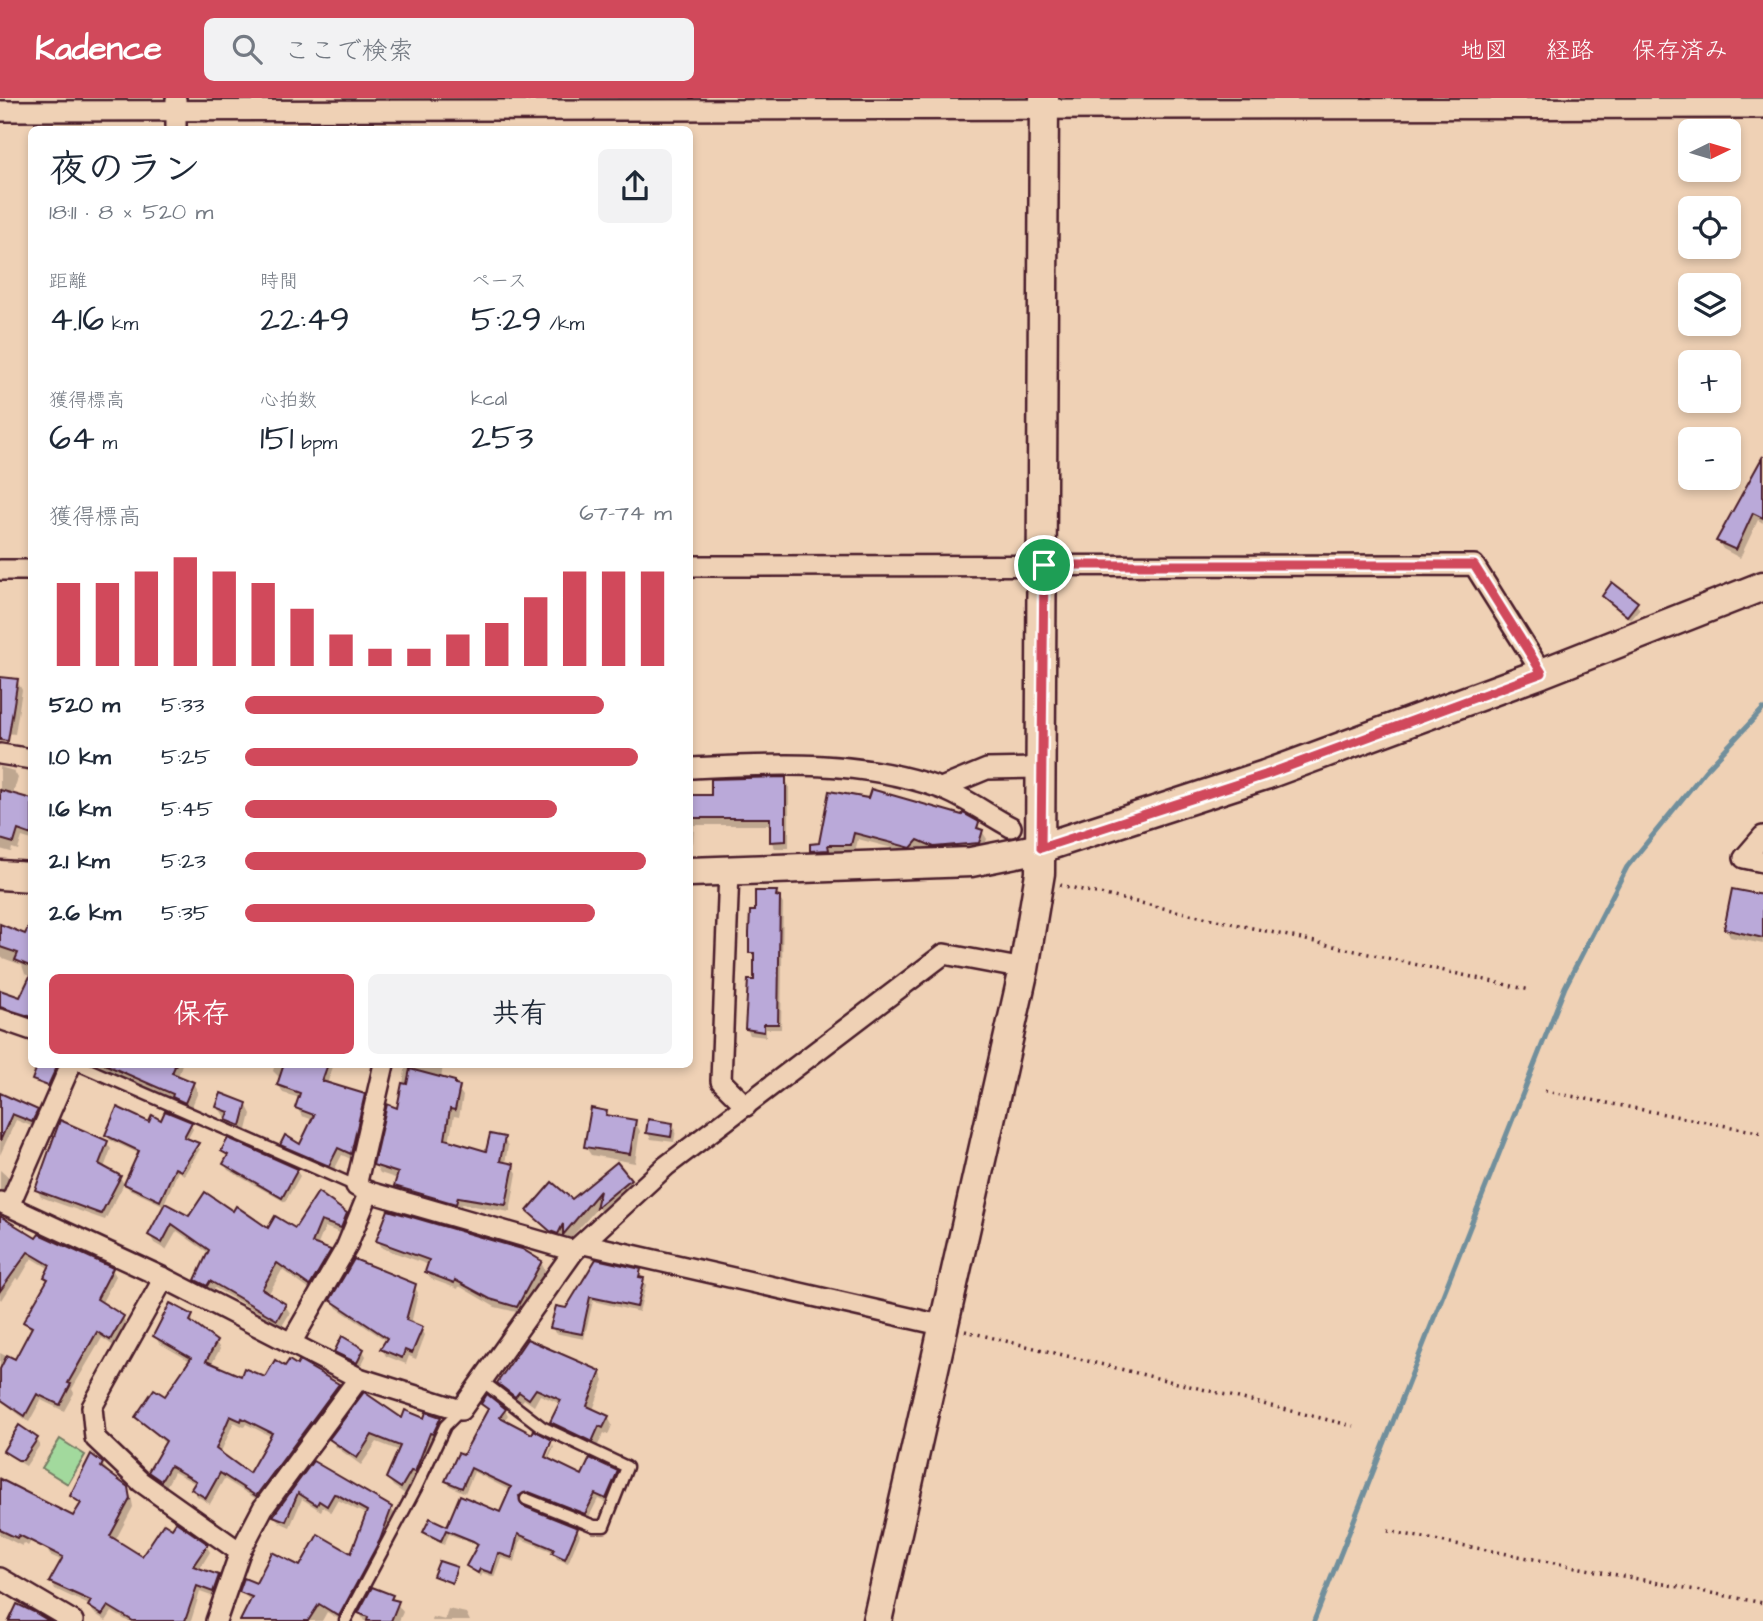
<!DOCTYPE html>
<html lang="ja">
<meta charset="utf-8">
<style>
body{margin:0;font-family:"Architects Daughter","Klee One",sans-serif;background:#f2f2f3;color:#1f2937;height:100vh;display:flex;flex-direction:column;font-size:26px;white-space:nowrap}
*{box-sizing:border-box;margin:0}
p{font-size:23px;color:#747a83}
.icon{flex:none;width:38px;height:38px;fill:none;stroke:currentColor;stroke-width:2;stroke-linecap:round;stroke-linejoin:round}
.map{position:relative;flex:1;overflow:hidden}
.sheet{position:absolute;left:28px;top:28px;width:665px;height:942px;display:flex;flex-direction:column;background:#fff;border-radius:10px;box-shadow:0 4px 10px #0003}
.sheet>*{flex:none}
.needle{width:46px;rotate:85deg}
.controls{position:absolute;left:1678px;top:21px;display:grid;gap:14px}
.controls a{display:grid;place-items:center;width:63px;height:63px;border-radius:10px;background:#fff;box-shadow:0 4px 10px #0003;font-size:35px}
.pin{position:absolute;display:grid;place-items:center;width:60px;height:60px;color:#fff;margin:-30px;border:4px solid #fff;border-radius:50%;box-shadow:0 2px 7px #0007}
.round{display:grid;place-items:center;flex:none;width:74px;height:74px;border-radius:10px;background:#f2f2f3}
.headline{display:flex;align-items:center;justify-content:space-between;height:119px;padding:0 21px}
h1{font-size:38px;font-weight:600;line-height:52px}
.figures{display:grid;grid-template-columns:repeat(3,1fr);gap:10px;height:119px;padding:7px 21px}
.figures div{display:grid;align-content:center}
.figures b{font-size:35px;font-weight:600}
.figures small{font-size:19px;font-weight:400}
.figures p{font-size:19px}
.chart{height:196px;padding:14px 21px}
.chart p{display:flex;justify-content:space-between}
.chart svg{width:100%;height:126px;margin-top:7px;stroke:#d1495b;stroke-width:6}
.action{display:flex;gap:14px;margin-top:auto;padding:14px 21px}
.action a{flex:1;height:80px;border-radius:10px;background:#d1495b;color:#fff;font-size:28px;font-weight:600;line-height:80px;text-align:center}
.action a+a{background:#f2f2f3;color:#1f2937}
ul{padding:0 21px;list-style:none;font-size:23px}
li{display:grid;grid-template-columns:112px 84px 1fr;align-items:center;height:52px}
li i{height:18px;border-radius:9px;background:#d1495b}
header{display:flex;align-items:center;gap:42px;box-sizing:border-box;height:98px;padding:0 35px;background:#d1495b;color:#fff}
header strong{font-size:33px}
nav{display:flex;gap:38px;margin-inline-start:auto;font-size:24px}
.search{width:490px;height:63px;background:#f2f2f3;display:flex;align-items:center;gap:18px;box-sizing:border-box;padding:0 24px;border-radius:10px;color:#747a83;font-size:26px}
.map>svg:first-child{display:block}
.green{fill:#a2d99d;stroke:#767c64;stroke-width:2}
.shadow{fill:#0003;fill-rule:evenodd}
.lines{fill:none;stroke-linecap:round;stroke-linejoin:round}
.stream{stroke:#718f9c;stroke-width:5}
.building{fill:#baa9d9;stroke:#4a1f2b;stroke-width:2;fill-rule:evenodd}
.lane-casing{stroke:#4a1f2b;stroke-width:15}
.street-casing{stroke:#4a1f2b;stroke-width:24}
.secondary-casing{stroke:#4a1f2b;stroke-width:33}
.path{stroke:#4a1f2b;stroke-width:3.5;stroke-dasharray:2 5;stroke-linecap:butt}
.lane{stroke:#efd1b5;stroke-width:10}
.street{stroke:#efd1b5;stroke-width:19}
.secondary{stroke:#efd1b5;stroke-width:28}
.route-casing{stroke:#fff;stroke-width:14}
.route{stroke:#d1495b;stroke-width:9}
</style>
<header>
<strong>Kadence</strong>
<div class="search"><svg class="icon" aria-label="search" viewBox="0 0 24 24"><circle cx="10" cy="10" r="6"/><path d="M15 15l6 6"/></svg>ここで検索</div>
<nav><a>地図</a><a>経路</a><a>保存済み</a></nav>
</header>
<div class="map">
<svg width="1763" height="1523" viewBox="0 0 1763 1523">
<rect width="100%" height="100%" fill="#efd1b5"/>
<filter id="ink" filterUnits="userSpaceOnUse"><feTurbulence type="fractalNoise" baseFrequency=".0143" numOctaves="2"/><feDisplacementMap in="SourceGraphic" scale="14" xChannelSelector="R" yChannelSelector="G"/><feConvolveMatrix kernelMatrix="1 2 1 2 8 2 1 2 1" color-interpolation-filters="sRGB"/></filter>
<g filter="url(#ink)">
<path class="green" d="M60,1341L85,1357L68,1386L42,1370Z"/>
<g class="shadow">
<path d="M1450,0H1479V3L1452,4Z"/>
<path d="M1670,0H1728V5H1673Z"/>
<path d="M1763,362V425L1758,422L1740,460L1723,451L1718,443Z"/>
<path d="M1604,498L1636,506L1640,511L1631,522Z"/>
<path d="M0,580L17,583L22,592L15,636L0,634Z"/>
<path d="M0,669L14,673L18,680L12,697L32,702V742L22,739L18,752L12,750L11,754L0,751Z"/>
<path d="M785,681L789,688V750H775L771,743V727H694L693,745H690V699H712Z"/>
<path d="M872,693L977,725L987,741L983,753L940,756L923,749L915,756L858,741L855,754H831L832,760H816L812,753L869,702Z"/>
<path d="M776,795L783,806L781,931H766V939L750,937L747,931L756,884V860L751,855L757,815Z"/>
<path d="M1763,799V846L1730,839L1726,831Z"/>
<path d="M0,829L32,842V925L0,915V893L21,901L31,879L25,876L22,867L0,859Z"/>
<path d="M99,966H182L178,979L193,985L198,994L190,1013L176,1003L101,970Z"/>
<path d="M275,966H334L327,986L363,997L368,1005L355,1063L342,1057L333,1074L286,1054L282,1047L301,1048L314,1022L302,1018L297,1010L300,1000L283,995L279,987L281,981L273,973Z"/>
<path d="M406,966H443L441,982L454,985L463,998L459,1019L454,1018L449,1044L488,1055L504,1041L508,1048L505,1066L513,1067L517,1075L510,1114L462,1106L460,1113L401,1096L396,1088L398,1081L380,1075L375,1067L399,1012Z"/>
<path d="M52,977L49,990L34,982Z"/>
<path d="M0,997L37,1013L41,1020L36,1030L16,1022L0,1057Z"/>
<path d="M246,1006L251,1016L246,1036L233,1031L218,1009Z"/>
<path d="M605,1014L608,1019L635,1024L640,1033L635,1065L591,1057L585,1048Z"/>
<path d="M61,1024L106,1044L111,1051L104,1070L120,1079L124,1086L105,1122L41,1099L37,1092Z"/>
<path d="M162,1024L190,1026L193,1031L187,1042L200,1051L184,1077L178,1073L164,1106L189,1121L233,1115L269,1132H296L318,1096L346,1116L350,1124L345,1137L325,1129L317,1149L329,1154L334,1161L314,1195L282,1172L268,1197L285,1207L290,1215L282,1228L215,1190L212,1195L202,1190L197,1182L210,1156L177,1133L166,1152L154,1145L150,1137L165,1108L129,1091L126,1086L140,1056L110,1042L107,1037Z"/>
<path d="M672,1027L676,1032L674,1044L651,1041L648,1035Z"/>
<path d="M223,1053L296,1072L300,1078L285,1104L228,1072L225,1067L229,1060Z"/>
<path d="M0,1072L9,1080L3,1094L0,1092Z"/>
<path d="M629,1082L634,1090L602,1117L598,1109L568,1143L565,1138L562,1143L556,1141L529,1114L572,1103Z"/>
<path d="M0,1120L37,1143L112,1171L116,1178L101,1206L123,1220L127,1227L114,1248L102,1240L72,1291L74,1295L64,1313L41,1302L29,1324L0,1302V1255L16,1263L32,1233L25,1224L48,1183L46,1179L50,1171L32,1160L19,1182L16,1180L2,1202L0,1201Z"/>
<path d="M378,1142L541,1165L545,1172L521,1215L495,1209L459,1188L458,1191L431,1181L427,1174L429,1167L382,1150Z"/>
<path d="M597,1163L639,1173L646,1187L639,1214L593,1203L584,1241L555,1235L552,1229L567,1212Z"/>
<path d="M414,1188L418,1195L411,1226L421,1230L425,1237L416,1261L409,1258L406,1266L386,1258L382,1251L387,1243L337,1210L333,1203Z"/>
<path d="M192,1218L194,1228L216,1244L220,1251L211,1267L242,1280L266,1281L300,1265L338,1288L342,1294L261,1404L224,1381L210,1406L197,1398L193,1391L196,1386L174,1374L166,1389L150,1374L166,1346L137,1319L165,1300L190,1263L159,1245L155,1238ZM234,1324L244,1329L246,1326L272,1339L250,1377L220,1356Z"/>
<path d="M363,1253L366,1258L360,1270L340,1259L336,1254Z"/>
<path d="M600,1274L604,1282L593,1312L608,1319L612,1327L608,1337L604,1335L596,1351L556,1332L552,1324L561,1306L540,1297L534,1308L524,1301L520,1306L504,1293L499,1285Z"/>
<path d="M483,1306L505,1312L508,1317L504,1323L533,1338L551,1343L540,1366L543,1368L553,1346L554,1349L548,1363L583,1380L616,1374L620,1380L609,1406L598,1401L588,1421L533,1399L521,1403L524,1410L577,1431L580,1437L568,1465L557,1461L554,1454L521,1441L515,1464L501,1460L494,1479L483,1475L481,1479L468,1468L479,1448L449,1436L444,1447L428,1439L425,1434L501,1416L511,1393L474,1374L465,1395L450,1388L447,1383L464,1359L489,1313Z"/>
<path d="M440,1320L445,1328L419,1381L415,1379L405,1396L393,1388L388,1380L400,1353L377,1344L361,1367L336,1349L331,1341L403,1323Z"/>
<path d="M37,1341L40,1347L26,1368L9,1358L5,1353Z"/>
<path d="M314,1365L391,1410L395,1417L383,1449L342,1523L327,1514L322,1523H241L251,1503L241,1494L301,1471L351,1458L367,1417L338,1402L331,1414L323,1409L321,1413L302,1401L290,1429L279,1424L275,1418Z"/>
<path d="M102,1366L131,1398L133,1409L115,1443L142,1460L206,1447L210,1454L199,1472L218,1479L222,1486L217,1500L200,1494L191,1523H127L112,1514L106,1523L94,1515L89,1507L55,1491L51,1484L63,1463L50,1457L46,1450L81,1408L72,1398Z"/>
<path d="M0,1387L48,1414L28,1448L24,1445L22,1448L0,1437Z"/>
<path d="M456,1470L453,1486L435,1478Z"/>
<path d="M392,1499L403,1514L399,1523H364L360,1515Z"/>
<path d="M448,1511L466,1515L470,1523H432L433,1519L445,1522Z"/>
</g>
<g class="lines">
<path class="stream" d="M1314,1523L1565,889L1627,769L1705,673L1763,611"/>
</g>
<g class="building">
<path d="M1763,358V420L1753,415L1736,452L1716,443Z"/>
<path d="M1612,484L1638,504L1627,518L1602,498Z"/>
<path d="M0,579L18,581L8,643L0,642Z"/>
<path d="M786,679V743L770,744V720H690V697H711V681Z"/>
<path d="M871,691L962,717L963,715L979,724L977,730L983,732L979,745L934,749L918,742L911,750L854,735L851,747H828L829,752L810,753V746L819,745L829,693L868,700Z"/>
<path d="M0,692L32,701V737L18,732L14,745L0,741Z"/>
<path d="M1732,791L1763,797V840L1724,831Z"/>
<path d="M755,793H777L776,798L780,799L778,926H764V934L745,931L748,882H754V855H749V835L750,813H755Z"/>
<path d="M32,822V869L15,862L18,855L0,849V826L25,836Z"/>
<path d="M32,874V919L0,909V892L20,899Z"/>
<path d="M38,966H58L48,988L32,982Z"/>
<path d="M104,966H176L172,975L194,984L185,1005L172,999L173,996Z"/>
<path d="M284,966H328L322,983L365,996L351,1056L338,1050L329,1068L280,1047L285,1037L300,1046L314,1017L295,1010L300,995L277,987Z"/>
<path d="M410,971L455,983V987L460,988L455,1012L450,1011L445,1041L486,1053L490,1036L505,1039L500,1063L514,1066L506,1107L458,1099L456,1106L394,1088L398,1075L373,1067L387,1006L397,1010L402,985L407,986Z"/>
<path d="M0,995L38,1012L32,1024L12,1016L0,1043Z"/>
<path d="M221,995L247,1005L241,1028L226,1022L229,1014L216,1009Z"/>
<path d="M117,1009L149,1024L152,1017L161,1022L165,1013L192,1024L184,1039L199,1045L181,1073L175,1070L160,1103L124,1086L139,1053L105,1037Z"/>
<path d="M591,1010L607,1013L606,1017L636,1022L630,1056L584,1049Z"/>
<path d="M648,1021L673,1025L671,1039L646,1035Z"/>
<path d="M60,1022L108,1043L99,1066L121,1078L101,1116L35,1092Z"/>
<path d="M228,1040L298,1071L282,1100L223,1066L228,1057L221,1053Z"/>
<path d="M617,1064L631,1081L596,1110L600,1093L563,1137V1126L558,1136L550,1133L527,1113L552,1084L572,1101Z"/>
<path d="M205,1094L233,1113L236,1108L268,1130L275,1118L295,1130L318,1094L347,1115L341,1130L321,1123L312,1145L331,1152L310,1188L277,1165L262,1191L286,1206L277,1222L210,1183L207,1188L195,1182L209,1152L172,1126L162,1145L148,1137L165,1105L189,1118Z"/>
<path d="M388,1112L522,1151L542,1163L517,1209L490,1201L455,1182L454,1185L425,1174L429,1162L376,1143Z"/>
<path d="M0,1118L36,1140L39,1136L113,1170L97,1201L124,1218L110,1242L97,1234L68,1285L71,1286L60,1307L37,1296L25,1318L0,1301V1271L7,1257L15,1261L32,1229L23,1224L48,1181L44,1179L50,1167L28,1154L0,1193Z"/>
<path d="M354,1161L416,1186L406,1222L423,1229L412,1255L405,1252L402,1260L380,1251L387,1240L330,1202Z"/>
<path d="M596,1161L641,1171L639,1179L644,1180L637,1209L590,1199L582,1236L550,1230L556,1208L566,1210Z"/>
<path d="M170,1205L193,1217L190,1223L217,1243L206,1263L241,1278L244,1270L265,1279L275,1262L285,1268L289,1262L297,1267L299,1263L339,1286L256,1398L220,1375L206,1400L191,1391L196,1383L170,1368L161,1383L148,1374L166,1343L135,1319L154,1291L165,1298L191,1260L153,1238ZM230,1318L241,1323L242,1320L272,1335L249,1375L216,1351Z"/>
<path d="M342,1238L364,1251L357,1265L334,1254Z"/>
<path d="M527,1241L601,1273L587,1308L609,1318L603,1330L599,1328L592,1344L550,1324L561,1302L536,1291L529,1301L519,1294L515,1299L497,1285Z"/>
<path d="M364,1294L402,1320L405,1312L424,1320L426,1314L441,1319L433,1336L430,1335L415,1374L411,1373L401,1390L386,1380L400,1348L372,1337L357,1360L329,1341Z"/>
<path d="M487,1296L506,1311L500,1319L532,1336L534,1332L552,1342L545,1359L582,1377L590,1360L618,1373L606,1401L595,1396L585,1416L529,1394L519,1398L523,1408L578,1430L565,1461L552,1455L554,1451L518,1436L512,1460L498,1455L492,1475L480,1471L478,1475L466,1468L478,1446L473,1443L446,1432L441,1443L423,1434L430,1420L447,1428L460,1397L500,1414L511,1389L471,1370L462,1390L445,1383L458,1355L463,1357L488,1311L481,1306Z"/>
<path d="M19,1327L38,1340L23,1362H18L3,1353Z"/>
<path d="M91,1356L103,1365L101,1369L128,1389L130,1401L110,1438L142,1458L164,1425L172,1430L176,1424L208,1446L193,1468L219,1477L213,1494L197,1488L185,1523H133L108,1508L102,1517L88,1508L91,1503L49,1484L63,1459L19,1437L17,1440L0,1432V1381L73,1418L81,1405L70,1398Z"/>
<path d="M313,1363L392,1409L380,1442L339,1518L319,1506L308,1523H240L252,1499L239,1494L244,1480L256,1485L272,1454L300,1468L318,1436L351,1455L367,1413L338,1397L334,1396L327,1408L319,1403L317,1407L298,1395L286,1423L273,1418Z"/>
<path d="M439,1463L457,1469L452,1485L433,1478Z"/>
<path d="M372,1489L393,1497L391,1501L399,1503L391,1523H367L368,1519L358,1515Z"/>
<path d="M17,1506L34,1514L49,1523H9Z"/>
</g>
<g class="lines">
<defs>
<g id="lane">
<path d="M77,966L356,1088"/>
<path d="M482,1283L542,1329L627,1369L604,1428H594L526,1401"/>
<path d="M345,1523L416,1390L445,1328L461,1312"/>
</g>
<g id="street">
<path d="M176,1V32"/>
<path d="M0,13L1763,10"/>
<path d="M690,468L1474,467L1542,575"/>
<path d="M0,472H32"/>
<path d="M0,656L32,661"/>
<path d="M690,670C774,666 859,661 940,690C965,699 988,717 1011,729"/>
<path d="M941,690L987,671L1041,670"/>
<path d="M1763,738L1744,760L1763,764"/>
<path d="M729,773L721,983L746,1008"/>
<path d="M0,921L32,932"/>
<path d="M369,1094L574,1153"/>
<path d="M0,1104L164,1180L359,1280L461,1312L574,1153L666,1068L944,856L1024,871"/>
<path d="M9,1108L71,966"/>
<path d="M584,1146L945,1228"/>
<path d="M164,1180L92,1309L95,1340L141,1384L240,1454"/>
<path d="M291,1245L346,1150L369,1094L356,1088L384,966"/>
<path d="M0,1480L73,1523"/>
<path d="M216,1523L240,1454L263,1410L359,1280"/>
</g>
<g id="secondary">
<path d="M690,774L971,764L1041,750L1265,677L1542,575L1763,488"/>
<path d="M0,777L32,779"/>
<path d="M877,1523L1024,871L1040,775L1044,0"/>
</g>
</defs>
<use href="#lane" class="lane-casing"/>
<use href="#street" class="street-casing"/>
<use href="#secondary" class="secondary-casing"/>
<g class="path">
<path d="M1060,787L1530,892"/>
<path d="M1545,993L1763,1035"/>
<path d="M965,1233L1353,1328"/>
<path d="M1388,1433L1763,1505"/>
</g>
<use href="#lane" class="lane"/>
<use href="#street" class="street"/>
<use href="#secondary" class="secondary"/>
</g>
</g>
<g class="lines" filter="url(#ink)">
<defs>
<path id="route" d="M1044,467H1474L1542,575L1265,677L1041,750Z"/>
</defs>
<use href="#route" class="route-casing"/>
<use href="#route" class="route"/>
</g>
</svg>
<div class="controls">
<a><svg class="needle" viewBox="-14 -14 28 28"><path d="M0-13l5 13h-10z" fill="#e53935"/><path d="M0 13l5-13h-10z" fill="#747a83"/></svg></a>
<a><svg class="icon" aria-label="locate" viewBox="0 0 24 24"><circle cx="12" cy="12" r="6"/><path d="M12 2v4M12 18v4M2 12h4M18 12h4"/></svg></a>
<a><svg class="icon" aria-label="layers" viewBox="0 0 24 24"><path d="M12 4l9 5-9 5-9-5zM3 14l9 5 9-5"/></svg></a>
<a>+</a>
<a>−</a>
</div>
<div class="pin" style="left:1044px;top:467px;background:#1e9e55"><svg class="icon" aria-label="arrive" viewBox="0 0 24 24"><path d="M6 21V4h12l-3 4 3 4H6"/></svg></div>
<section class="sheet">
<div class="headline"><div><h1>夜のラン</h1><p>18:11 · 8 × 520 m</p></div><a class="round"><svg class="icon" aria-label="share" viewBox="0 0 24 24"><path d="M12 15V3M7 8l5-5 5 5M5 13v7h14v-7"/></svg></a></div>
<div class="figures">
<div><p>距離</p><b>4.16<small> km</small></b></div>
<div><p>時間</p><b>22:49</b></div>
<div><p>ペース</p><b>5:29<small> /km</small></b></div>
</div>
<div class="figures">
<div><p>獲得標高</p><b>64<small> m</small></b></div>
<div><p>心拍数</p><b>151<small> bpm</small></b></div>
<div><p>kcal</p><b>253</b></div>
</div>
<div class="chart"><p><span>獲得標高</span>67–74 m</p>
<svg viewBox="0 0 160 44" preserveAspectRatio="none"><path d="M5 44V15M15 44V15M25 44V11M35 44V6M45 44V11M55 44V15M65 44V24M75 44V33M85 44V38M95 44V38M105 44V33M115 44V29M125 44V20M135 44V11M145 44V11M155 44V11"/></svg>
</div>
<ul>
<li><b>520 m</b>5:33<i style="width:84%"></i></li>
<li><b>1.0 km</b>5:25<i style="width:92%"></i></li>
<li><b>1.6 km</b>5:45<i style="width:73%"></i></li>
<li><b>2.1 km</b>5:23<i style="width:94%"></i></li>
<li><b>2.6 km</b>5:35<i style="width:82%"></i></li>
</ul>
<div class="action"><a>保存</a><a>共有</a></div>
</section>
</div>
